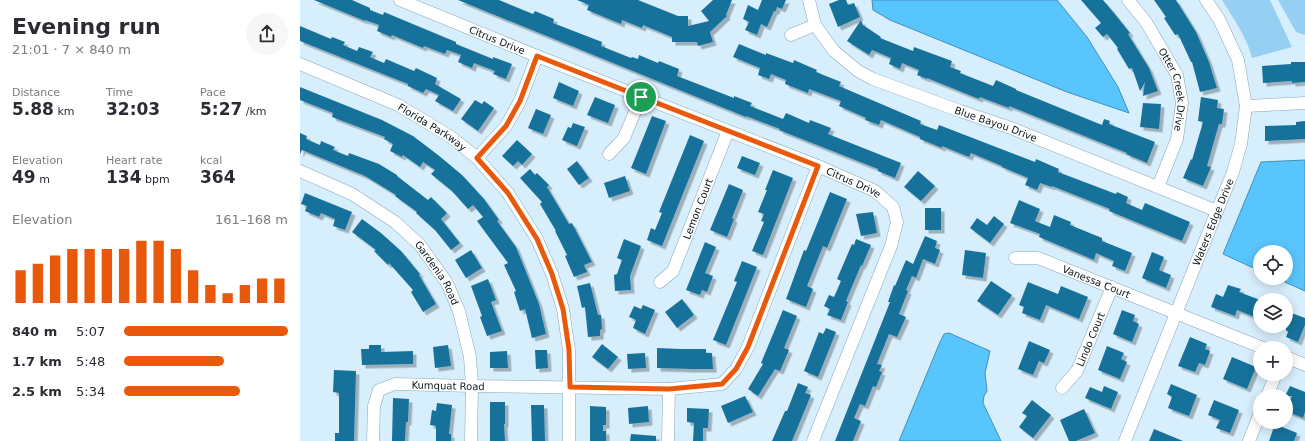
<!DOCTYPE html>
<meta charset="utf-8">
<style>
body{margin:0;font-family:"DejaVu Sans",sans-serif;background:#f7f7f7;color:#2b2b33;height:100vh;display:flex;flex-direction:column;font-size:15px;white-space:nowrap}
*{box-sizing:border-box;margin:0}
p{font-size:13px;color:#7c7c81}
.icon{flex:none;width:22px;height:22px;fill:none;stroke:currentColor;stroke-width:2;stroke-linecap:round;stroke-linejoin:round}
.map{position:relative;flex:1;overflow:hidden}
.sheet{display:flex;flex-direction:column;background:#fff;width:300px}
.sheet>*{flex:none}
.buttons{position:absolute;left:953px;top:245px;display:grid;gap:8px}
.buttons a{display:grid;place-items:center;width:40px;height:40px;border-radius:50%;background:#fff;box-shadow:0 2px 10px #0003;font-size:20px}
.pin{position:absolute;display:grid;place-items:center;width:34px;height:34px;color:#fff;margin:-17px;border:2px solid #fff;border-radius:50%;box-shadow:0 1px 4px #0007}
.round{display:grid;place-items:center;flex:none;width:42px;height:42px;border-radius:21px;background:#f7f7f7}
.overview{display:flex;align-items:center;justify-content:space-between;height:68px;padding:0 12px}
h1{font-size:22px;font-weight:600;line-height:30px}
.stats{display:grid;grid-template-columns:repeat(3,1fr);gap:6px;height:68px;padding:4px 12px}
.stats div{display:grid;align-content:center}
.stats b{font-size:17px;font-weight:600}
.stats small{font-size:11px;font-weight:400}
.stats p{font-size:11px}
.chart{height:112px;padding:8px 12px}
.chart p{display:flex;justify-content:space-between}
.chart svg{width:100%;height:72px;margin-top:4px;stroke:#ea580c;stroke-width:6}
ul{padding:0 12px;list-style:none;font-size:13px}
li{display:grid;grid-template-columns:64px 48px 1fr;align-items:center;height:30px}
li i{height:10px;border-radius:5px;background:#ea580c}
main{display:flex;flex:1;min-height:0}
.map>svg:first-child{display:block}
.green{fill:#95d0f2}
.water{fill:#59c5fd;stroke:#4290ba}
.building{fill:#19729b;filter:url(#shadow)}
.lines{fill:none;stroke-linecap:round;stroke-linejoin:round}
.minor-casing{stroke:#8aa6b6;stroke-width:13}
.minor{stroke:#fff;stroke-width:12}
.route-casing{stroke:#fff;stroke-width:8}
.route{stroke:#ea580c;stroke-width:5}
.labels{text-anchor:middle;stroke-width:4;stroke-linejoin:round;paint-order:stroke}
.street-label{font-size:10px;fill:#0c161c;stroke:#f2f8fb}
</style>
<main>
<section class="sheet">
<div class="overview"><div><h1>Evening run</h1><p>21:01 · 7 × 840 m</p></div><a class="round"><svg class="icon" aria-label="share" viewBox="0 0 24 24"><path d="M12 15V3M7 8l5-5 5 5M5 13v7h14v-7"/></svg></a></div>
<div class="stats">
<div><p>Distance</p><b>5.88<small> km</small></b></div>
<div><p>Time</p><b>32:03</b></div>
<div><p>Pace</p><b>5:27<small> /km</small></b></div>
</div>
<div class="stats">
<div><p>Elevation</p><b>49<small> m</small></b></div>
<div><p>Heart rate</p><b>134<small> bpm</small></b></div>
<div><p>kcal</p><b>364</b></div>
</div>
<div class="chart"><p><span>Elevation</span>161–168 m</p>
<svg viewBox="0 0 160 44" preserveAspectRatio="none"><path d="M5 44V24M15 44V20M25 44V15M35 44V11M45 44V11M55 44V11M65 44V11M75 44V6M85 44V6M95 44V11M105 44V24M115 44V33M125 44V38M135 44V33M145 44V29M155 44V29"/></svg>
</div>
<ul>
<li><b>840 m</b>5:07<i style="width:100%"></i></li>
<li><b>1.7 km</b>5:48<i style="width:61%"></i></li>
<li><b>2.5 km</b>5:34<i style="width:71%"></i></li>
</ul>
</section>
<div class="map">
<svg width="1005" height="441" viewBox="0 0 1005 441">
<defs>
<filter id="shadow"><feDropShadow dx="3.5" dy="3.5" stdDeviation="0" flood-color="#0004"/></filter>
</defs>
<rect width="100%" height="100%" fill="#d7eefc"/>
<g class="green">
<path d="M922,0H970L992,47L952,58C947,37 933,18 922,0Z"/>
<path d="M978,0H1005V35L996,32Z"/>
</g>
<g class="water">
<path d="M572,0H757L787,37L818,87L829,113L767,92L590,20L573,10Z"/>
<path d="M1005,160V291L976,278H986V252H960V271L923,254L961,162Z"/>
<path d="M649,333L690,351L685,373L687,391L684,396L683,403L701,441H599L640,342L644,334Z"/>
</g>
<g class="building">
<path d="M14,0H52L70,8V10L83,15L84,12L156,42V44L193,59V57L212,64L206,79L193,74L195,71L179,65L174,63L172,68L158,62L161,55L147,50L145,54L124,46L123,48L92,35L91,37L77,31L79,25L65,20V21Z"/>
<path d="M158,0H199L233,14L235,11L254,19L253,23L302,42L301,46L331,58L332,57L338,59L339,55L358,63L359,61L379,69L377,76L434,98V96L452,103L450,106L483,119L486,113L509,123L510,120L531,128L528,134L601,163L595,178L578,171V169L479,130L480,129L446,116V117Z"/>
<path d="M277,0H338L378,16H388V26L409,21L401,11L413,0H432L426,15L427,16L410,32L413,42L398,46L397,42H372V37L343,25L342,28L322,20L321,24L287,10L289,5Z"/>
<path d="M462,0H486L482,9L477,7L476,11H474L467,27L461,24L457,35L445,30L449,22L443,19L448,5L458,10Z"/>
<path d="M539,0H546L548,5L554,3L560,17L538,27L529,4Z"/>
<path d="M781,0H803L814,13L830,33L828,34L849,68L858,91L843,96L845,82L840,91L832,68L829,69L817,49L818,48L807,34L803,37L795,28L801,23Z"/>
<path d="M854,0H876L896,32L909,62L917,88L900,92L892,62H891L878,34L875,35L864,18L866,17Z"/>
<path d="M561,20L563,25L581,37L580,38L613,51L614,47L652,61L650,67L661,71L660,73L693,86L696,80L716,89V90L802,125L804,119L810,121L809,124L855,142L847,163L826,154L827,153L709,106V108L680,97L679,99L627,78V79L617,75L619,70L602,63L600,69L589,64L591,58L572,50L569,55L547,41Z"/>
<path d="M0,26L31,39L32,37L45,42L43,45L57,51L59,47L73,52L70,57L84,63L86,59L114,71L116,68L137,78L135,84L161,99L153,111L135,101L139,95L126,89L123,93L108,86V84L0,41Z"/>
<path d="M439,44L466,55V53L493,63L494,60L517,70L516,72L541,82L539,86L621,121L620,124L637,130L639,125L735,162L736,159L759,169L758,172L816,194L817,192L828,197L826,203L842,210L845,203L890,222L882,241L809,211L810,209L752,186V187L740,183L737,190L725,185L728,178L702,167V166L671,153L669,157L642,146V148L620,139V137L581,120L579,125L565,120L566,118L539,106L541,101L509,89L508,93L485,84L486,80L471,74L469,79L458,75L460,68L433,57Z"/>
<path d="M991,62H1005V82L992,83V81L963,83L962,66L991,64Z"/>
<path d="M259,82L279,91L273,106L253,98Z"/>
<path d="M0,87L82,120L113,136L138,155L162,175L184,199L199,220L197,221L216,247L239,304L246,334L232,338L225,309L220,311L214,292L216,291L204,265L208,263L177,221L183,217L173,205L168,209L152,191L131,174L135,170L123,162L120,167L103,155L102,157L90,151L93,144L84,139L85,137L32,117L33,113L0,100Z"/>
<path d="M295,97L315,105L308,123L287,115Z"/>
<path d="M901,97L918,100L917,108L924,109L922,124H919L907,166L911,167L903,186L883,178L891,159L892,160L903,122L898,121Z"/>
<path d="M175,100L182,104L184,101L194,108L178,131L161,119Z"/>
<path d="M843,103L861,104L859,129L840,127Z"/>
<path d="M236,109L251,115L243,134L228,128Z"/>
<path d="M352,116L366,121L346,174L331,168Z"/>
<path d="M1005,121V139L965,141V126L996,125V122Z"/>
<path d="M273,123L285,127L277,146L262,140L268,127L271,128Z"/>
<path d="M0,133L7,136L6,139L20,145L21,141L35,147L33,150L48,156L49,153L79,164L97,175V176L128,200L131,197L147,213L141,219L160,243L151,250L135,230L116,213L117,212L95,196L96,195L65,176L2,150L0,154Z"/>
<path d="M390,135L404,141L362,246L347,240L351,228L355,230L362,213L359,212Z"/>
<path d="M217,140L232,154L222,165L218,161L213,166L202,156Z"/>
<path d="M442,156L460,163L455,175L437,168Z"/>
<path d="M277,161L289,178L279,185L267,169Z"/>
<path d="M230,169L235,175L237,173L249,185L247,187L269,224L272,223L292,262L284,265L287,272L274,277L265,256L267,255L255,231H256L240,204L242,202L220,178Z"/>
<path d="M473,170L493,178L463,255L452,251L464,222L461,221L464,214L458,212L467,190H465Z"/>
<path d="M618,171L635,186L621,201L604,187Z"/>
<path d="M325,176L330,191L309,198L304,183Z"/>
<path d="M429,184L443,190L432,218L434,219L427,237L410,230Z"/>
<path d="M530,192L547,199L527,248L523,246L507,286L513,289L506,307L486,299L504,250L506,251Z"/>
<path d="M5,193L52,212L45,230L33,226L35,219L21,213L19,217L5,211L7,206L1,204Z"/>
<path d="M719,200L740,209L735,221L750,227L754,215L771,222L770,225L802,238V241L832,253L825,271L812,266L814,261L796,253L794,260L739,237L740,234L710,223Z"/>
<rect x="625" y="208" width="16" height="22"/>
<path d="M573,212L577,233L561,236L556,214Z"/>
<path d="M694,216L704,224L690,243L670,228L677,218L687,225Z"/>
<path d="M62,219L81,233L101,251L120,274L119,275L136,304L123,312L111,292L113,290L89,263L88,265L74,251L76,250L52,232Z"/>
<path d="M625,236L637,241L635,248L640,250L635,264L623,259L616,278L612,276L606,290L608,291L599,314L606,317L597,337L589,334L577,364L582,365L579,371L582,372L576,387L573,386L565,406L560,404L554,418L561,421L553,441H535L590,302H588L594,285L595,286L606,260L613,264Z"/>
<path d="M324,239L341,246L330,276L331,290L315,291L314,275L317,274L322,260L317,258Z"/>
<path d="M556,239L571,245L562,266L561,265L546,301L548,302L541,320L527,315L530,309L524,306L529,295L534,297L541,281L537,279L552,244L554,245Z"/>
<path d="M405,242L416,247L405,273L413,276L407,292L402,290L400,295L386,290Z"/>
<path d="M171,250L182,268L166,278L155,260Z"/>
<path d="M665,250L686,253L683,278L662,275Z"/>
<path d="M852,252L864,257L859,270L871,275L866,288L842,278Z"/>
<path d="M442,261L457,267L426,345L413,340L437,282L434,281Z"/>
<path d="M188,279L196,300L191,302L202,331L187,336L180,317L182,316L171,286Z"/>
<path d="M691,281L712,295L698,315L677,301Z"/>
<path d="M728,282L758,294L761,286L788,297L779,319L746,305L740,320L722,313L724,307L719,305Z"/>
<path d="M290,283L298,315H301L302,329L300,330V336L288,337L285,307L282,308L277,286Z"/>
<path d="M928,285L941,289L939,292L960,300V319L937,310L935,316L911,307L916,294L923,297Z"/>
<path d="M382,299L394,315L377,328L365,312Z"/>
<path d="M343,305L355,310L345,334L333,328L336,320L329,317L334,306L341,309Z"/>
<path d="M483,310L497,316L484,348L489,350L480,371L475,369L458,396L448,389L463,364L461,363Z"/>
<path d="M822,310L835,315L833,321L839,324L832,342L813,334Z"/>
<path d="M986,311L1005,318V325L998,342L986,337L988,332L986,330Z"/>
<path d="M526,328L536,332L518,377L504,371L519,332L523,334Z"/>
<path d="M890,337L907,344L905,349L910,351L905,365L899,363L895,372L878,366Z"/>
<path d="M729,341L750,350L744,363L739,361L733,375L718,369Z"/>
<path d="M302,344L318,357L308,369L292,357Z"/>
<path d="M69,345H81V352L113,351V364L62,365L61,349H69Z"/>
<path d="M148,345L151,366L135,368L133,347Z"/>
<path d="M807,346L824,353L821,359L827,362L820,379L798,370Z"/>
<path d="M357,348L381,349H406V353H412L413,369H391L357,368Z"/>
<path d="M235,350H247L248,368L236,369Z"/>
<path d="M207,351L208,368H190V352Z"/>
<path d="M345,353L346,368L328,369L327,354Z"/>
<path d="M932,357L956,367L947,389L923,379Z"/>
<path d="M34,370L56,371L54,441H35V433H39V393L33,392Z"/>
<path d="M498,383L508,387L505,393L511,395L492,441H472L485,411H487Z"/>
<path d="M871,384L897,395L889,416L868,408L872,397L867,394Z"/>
<path d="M804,386L818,392L811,409L785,398L790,387L802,392Z"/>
<path d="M990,386L1005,392V412L1003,418L986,411L992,396H985Z"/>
<path d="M445,396L453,412L428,423L421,406Z"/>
<path d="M93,398L109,399L108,422H106L105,441H92Z"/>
<path d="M732,400L751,415L733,438L719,427L727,416L722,413Z"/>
<path d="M914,400L939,410L930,433L916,428L920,420L908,415Z"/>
<path d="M190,402H205V424H204L205,441H190Z"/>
<path d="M137,403L152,405L149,434H151V441H136V426L130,425L132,410L136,411Z"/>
<path d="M231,405H244L245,441H232Z"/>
<path d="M290,406L306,407V425H303V431H306V441H290Z"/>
<path d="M348,406L349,422L329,424L328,408Z"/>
<path d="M387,408L409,409L408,428H403V441H393L394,423L387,422Z"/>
<path d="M784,409L795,433L776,441H769L760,420Z"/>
<path d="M975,424L997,433L994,441H969Z"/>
<path d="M854,429L883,441H849Z"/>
<path d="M331,434L356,436V441H330Z"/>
</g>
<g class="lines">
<defs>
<g id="minor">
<path id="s1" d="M100,0L237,56L518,166L575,191L593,207L597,222L591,246L513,441"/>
<path id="s2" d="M509,0L515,25L534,51L558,71L573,79L660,111L711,128L917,211"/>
<path id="s3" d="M828,0L846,22L877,75L882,103L877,139L858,187"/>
<path d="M491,35L515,25"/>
<path id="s4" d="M0,64L98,105L151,137L177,158L208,193L237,239L252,274L263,309L269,350V441"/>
<path d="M946,106L1005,103"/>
<path d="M309,154L324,138L341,97"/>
<path d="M177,158L206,126L220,101L237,56"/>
<path id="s5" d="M0,171L52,194L95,222L120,245L147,283L159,311L170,357L172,386L171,441"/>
<path id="s6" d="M715,258H738L963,348"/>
<path id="s7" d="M360,282L373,271L428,131"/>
<path d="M986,357L1005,365"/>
<path id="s8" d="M762,388L777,371L812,287"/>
<path d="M967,396L976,374"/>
<path id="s9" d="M73,441L74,406L79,390L95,384L172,386L369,389L422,384L436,369L448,347L518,166"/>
<path d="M368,441L369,389"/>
<path id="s10" d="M825,441L917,211L933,172L941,144L946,106L938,60L919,19L906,0"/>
<path d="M949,441L960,413"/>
</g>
</defs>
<use href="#minor" class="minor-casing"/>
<use href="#minor" class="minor"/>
</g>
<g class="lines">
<defs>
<path id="route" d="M237,56L518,166L448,347L436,369L422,384L369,389L270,387L269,350L263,309L252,274L237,239L208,193L177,158L206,126L220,101Z"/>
</defs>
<use href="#route" class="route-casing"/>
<use href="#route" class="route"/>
</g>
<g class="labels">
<g class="street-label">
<text dy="4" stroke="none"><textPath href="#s1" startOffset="105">Citrus Drive</textPath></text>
<text dy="4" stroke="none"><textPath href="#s3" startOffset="103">Otter Creek Drive</textPath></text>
<text dy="4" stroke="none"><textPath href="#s2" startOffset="237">Blue Bayou Drive</textPath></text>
<text dy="4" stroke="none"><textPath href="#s4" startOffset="147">Florida Parkway</textPath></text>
<text dy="4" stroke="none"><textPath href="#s1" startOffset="489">Citrus Drive</textPath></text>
<text dy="4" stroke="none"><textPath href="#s7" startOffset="84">Lemon Court</textPath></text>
<text dy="4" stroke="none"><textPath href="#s10" startOffset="236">Waters Edge Drive</textPath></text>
<text dy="4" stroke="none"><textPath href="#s5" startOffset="175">Gardenia Road</textPath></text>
<text dy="4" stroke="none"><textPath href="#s6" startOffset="86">Vanessa Court</textPath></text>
<text dy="4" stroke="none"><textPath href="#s8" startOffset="57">Lindo Court</textPath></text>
<text dy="4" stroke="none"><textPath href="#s9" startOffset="122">Kumquat Road</textPath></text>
</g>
</g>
</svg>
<div class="buttons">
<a><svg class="icon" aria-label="locate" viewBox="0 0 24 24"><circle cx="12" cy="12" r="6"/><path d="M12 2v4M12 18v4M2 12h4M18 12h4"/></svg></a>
<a><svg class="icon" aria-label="layers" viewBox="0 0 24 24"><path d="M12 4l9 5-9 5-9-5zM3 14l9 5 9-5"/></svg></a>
<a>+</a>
<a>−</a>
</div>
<div class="pin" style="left:341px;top:97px;background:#1e9e55"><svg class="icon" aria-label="arrive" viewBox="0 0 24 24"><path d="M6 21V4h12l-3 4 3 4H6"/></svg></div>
</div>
</main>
